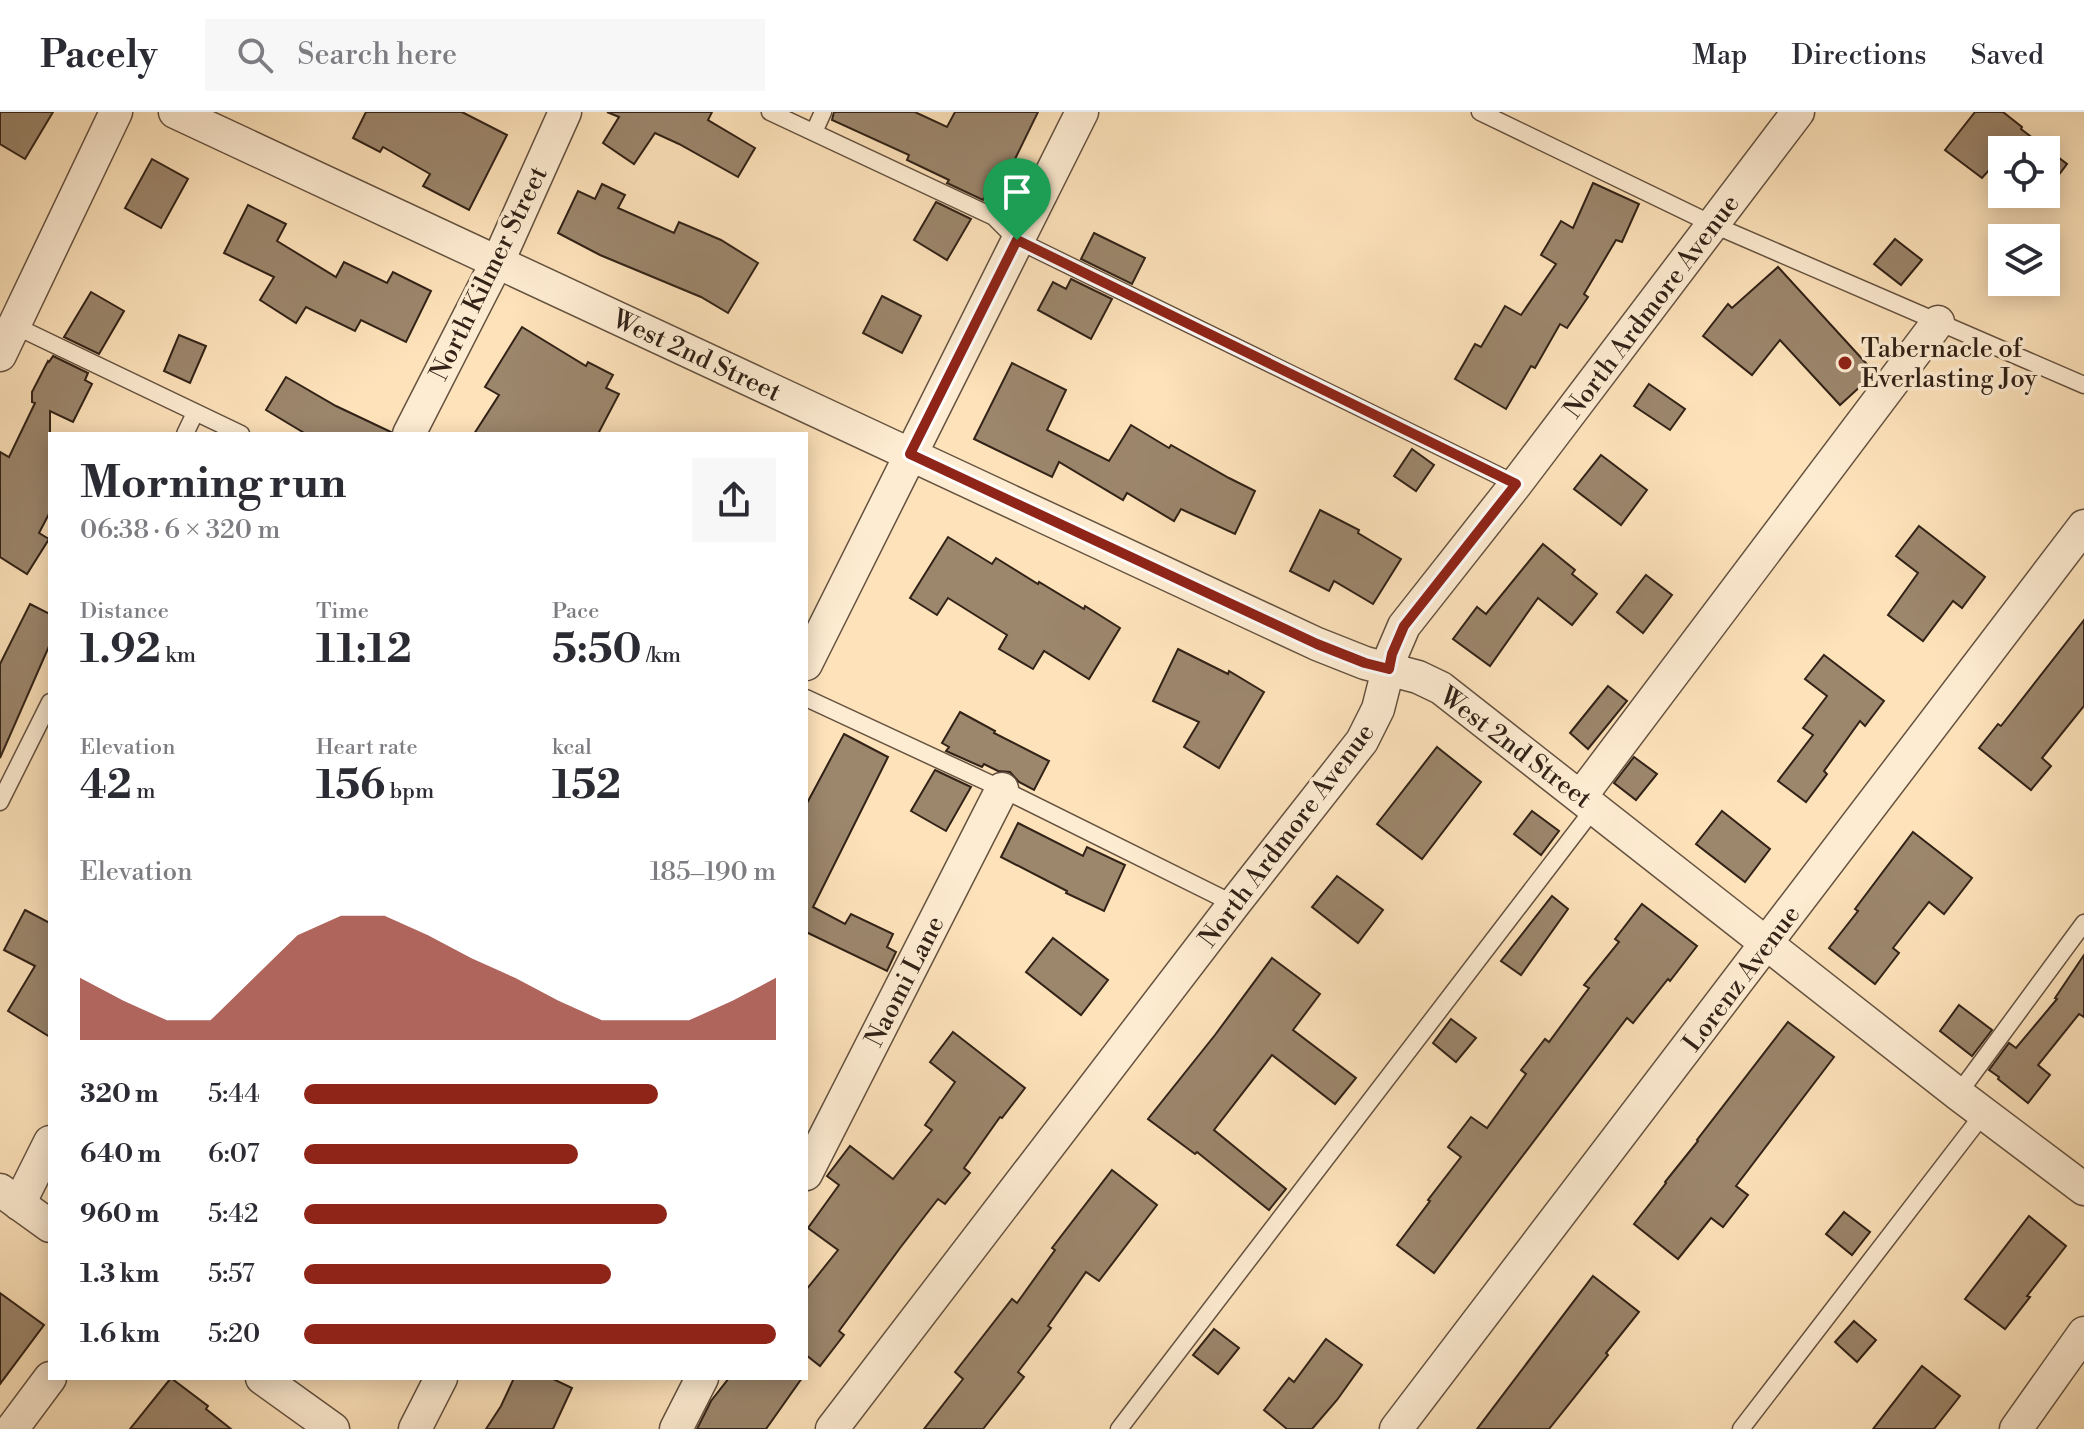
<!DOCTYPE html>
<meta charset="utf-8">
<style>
body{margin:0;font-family:"Libre Bodoni",serif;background:#f7f7f7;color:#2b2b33;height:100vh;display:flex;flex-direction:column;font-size:30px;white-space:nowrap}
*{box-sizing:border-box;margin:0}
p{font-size:26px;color:#7c7c81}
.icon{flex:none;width:44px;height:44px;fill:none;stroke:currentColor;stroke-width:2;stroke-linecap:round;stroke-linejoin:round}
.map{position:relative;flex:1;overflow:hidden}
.drawer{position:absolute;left:48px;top:320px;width:760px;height:948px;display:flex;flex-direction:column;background:#fff;border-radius:0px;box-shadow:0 4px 20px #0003}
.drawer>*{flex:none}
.buttons{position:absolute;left:1988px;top:24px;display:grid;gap:16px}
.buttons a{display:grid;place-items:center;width:72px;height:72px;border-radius:0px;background:#fff;box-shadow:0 4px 20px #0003;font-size:40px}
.pin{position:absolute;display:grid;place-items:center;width:68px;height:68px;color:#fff;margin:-82px -34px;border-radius:50% 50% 50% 0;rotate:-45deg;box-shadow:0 0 8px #0007}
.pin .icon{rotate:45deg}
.round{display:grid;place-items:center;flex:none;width:84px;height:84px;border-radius:0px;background:#f7f7f7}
.summary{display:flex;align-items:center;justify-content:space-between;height:136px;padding:0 32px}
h1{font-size:44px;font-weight:700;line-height:60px}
.stats{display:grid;grid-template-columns:repeat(3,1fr);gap:12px;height:136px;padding:8px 32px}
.stats div{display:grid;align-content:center}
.stats b{font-size:40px;font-weight:700}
.stats small{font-size:22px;font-weight:400}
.stats p{font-size:22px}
.chart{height:224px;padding:16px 32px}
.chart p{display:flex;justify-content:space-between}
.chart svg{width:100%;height:144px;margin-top:8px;fill:#8f2418;opacity:.7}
ul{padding:0 32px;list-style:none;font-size:26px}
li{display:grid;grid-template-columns:128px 96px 1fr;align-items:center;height:60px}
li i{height:20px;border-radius:10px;background:#8f2418}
header{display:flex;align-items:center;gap:48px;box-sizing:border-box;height:112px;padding:0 40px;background:#fff;border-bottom:2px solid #e1e1e2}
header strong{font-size:38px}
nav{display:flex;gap:44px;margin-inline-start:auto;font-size:28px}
.search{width:560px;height:72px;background:#f7f7f7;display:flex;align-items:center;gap:20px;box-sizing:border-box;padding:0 28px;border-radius:0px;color:#7c7c81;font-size:30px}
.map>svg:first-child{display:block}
.building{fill:#9c866c;stroke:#322217;stroke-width:2}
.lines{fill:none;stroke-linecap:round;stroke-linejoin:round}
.service-casing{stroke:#655240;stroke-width:19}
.minor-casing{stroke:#655240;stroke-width:35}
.service{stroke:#feecd2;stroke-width:16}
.minor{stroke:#feecd2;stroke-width:32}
.route-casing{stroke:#fff;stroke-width:16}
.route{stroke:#8f2418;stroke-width:10}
.poi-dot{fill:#8f2418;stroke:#feecd2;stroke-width:3}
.labels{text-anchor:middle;stroke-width:7;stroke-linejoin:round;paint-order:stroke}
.street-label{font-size:26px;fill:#322217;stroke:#feecd2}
.poi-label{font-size:26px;fill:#322217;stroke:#feecd2;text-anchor:start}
</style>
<header>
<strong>Pacely</strong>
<div class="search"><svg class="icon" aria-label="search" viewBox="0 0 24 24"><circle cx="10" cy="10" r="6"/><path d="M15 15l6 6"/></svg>Search here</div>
<nav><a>Map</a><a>Directions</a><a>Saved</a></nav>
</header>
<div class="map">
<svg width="2084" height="1317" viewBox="0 0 2084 1317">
<rect width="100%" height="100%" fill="#fde2ba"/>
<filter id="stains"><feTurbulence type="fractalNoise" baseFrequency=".0025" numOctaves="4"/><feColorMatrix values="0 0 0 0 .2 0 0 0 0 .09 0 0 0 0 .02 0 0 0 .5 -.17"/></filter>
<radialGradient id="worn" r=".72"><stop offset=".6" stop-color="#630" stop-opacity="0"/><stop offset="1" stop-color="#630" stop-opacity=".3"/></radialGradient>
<g class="building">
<path d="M0,0H53L25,47L0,32Z"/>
<path d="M366,0H462L507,23L469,98L423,74L430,62L383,35L380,40L353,26Z"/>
<path d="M607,0H712L708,8L755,36L738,65L679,32L655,21L634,52L603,31L619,5Z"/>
<path d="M834,0H915L947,15L955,0H1038L1015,47L1017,48L997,90L985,84L983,88L947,71L949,68L907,48L909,43L832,8Z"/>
<path d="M1975,0H2003L2022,15L2021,17L2067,52L2046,80V38H2002V66L1990,57L1982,66L1945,38Z"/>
<path d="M152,47L188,67L161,116L125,96Z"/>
<path d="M1593,71L1639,92L1622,130L1616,128L1584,182L1588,185L1567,216L1560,212L1535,256L1531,254L1506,297L1455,267L1475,232L1481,235L1505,194L1521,203L1556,152L1541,143L1561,109L1573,116Z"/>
<path d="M602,72L625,83L618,96L674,121L679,110L721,128L758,151L728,201L701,185L600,143L558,121L578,79L595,87Z"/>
<path d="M936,90L971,107L947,148L914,128Z"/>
<path d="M248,93L286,112L277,129L336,165L344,150L387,171L393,160L431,179L406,230L361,208L355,219L306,195L296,211L260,188L274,165L224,141Z"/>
<path d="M1094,121L1145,146L1132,172L1081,147Z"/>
<path d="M1895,127L1922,148L1901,173L1874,152Z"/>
<path d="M1778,155L1875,261L1840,293L1780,228L1752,263L1703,224L1728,192L1732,196Z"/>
<path d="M1071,167L1112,187L1091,227L1038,198L1053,170L1066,177Z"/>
<path d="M91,180L124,199L99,242L64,225Z"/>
<path d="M882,184L921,204L902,241L863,221Z"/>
<path d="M522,215L586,254L588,250L613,263L606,276L619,282L598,322H474L499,283L485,275Z"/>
<path d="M179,223L206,234L190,271L164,259Z"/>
<path d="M53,244L88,261L85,268L92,272L73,310L50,299V400L39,421L49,427L27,462L0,445V340L9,345L35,291L32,290V280L48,249L49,250Z"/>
<path d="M1012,251L1066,278L1047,318L1109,349L1131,313L1169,336L1171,333L1229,366L1255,379L1235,422L1181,397L1174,409L1127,381L1123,388L1059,350L1052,365L974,327Z"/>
<path d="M286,265L336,294L391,320L390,322H306L266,298Z"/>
<path d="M1649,272L1685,297L1670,318L1634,294Z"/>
<path d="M1412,337L1434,353L1416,379L1394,364Z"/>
<path d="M1601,343L1647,378L1621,413L1574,377Z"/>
<path d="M1320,398L1359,418L1358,421L1401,447L1373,492L1334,469L1329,479L1290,459Z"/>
<path d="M1919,414L1985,465L1962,496L1953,489L1923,529L1888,503L1918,461L1896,444Z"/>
<path d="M948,425L992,452L996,446L1038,472L1039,470L1084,497L1085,494L1120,516L1089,567L1044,539L1033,557L999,537L1007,523L948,486L937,503L910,486Z"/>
<path d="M1543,432L1575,458L1572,462L1597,482L1572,513L1538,486L1490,554L1453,527L1477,495L1486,502Z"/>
<path d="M1646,463L1672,483L1643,521L1617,500Z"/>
<path d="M30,492L50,502V532L0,646V552Z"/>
<path d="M2084,508V594L2042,646L2051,654L2031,678L1979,636L1998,612L2001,614Z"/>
<path d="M1178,537L1228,562L1229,559L1264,580L1219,656L1184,635L1199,610L1153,589Z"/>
<path d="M1824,543L1884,589L1865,614L1860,609L1824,659L1827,662L1806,690L1778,669L1813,623L1803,616L1827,584L1805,567Z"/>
<path d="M1608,574L1627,589L1588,637L1570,621Z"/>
<path d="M960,600L995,619L994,621L1049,649L1034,678L1019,670L1010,660L998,659L984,652L982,655L946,639L949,635L942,631Z"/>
<path d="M844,622L888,645L813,795L845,812L851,802L893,822L887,835L896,840L887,859L806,820V693Z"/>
<path d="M1437,635L1481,670L1422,747L1377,712Z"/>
<path d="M1634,645L1657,662L1636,688L1614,671Z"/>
<path d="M935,658L971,675L946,719L911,699Z"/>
<path d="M1532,699L1559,719L1541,743L1514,722Z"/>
<path d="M1722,699L1770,737L1745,770L1696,732Z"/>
<path d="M1018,711L1083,744L1087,735L1125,753L1104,799L1066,781L1067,779L1001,745Z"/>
<path d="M1913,720L1972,766L1944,802L1929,790L1893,836L1899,841L1875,872L1829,836L1858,799L1855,797Z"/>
<path d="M1337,764L1383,798L1358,831L1312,795Z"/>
<path d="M1552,784L1568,797L1521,863L1501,849Z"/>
<path d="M1642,792L1697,834L1670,869L1668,867L1633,911L1627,906L1434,1161L1397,1133L1430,1089L1428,1088L1461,1045L1448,1035L1471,1005L1487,1016L1526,962L1521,958L1545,927L1549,930L1589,876L1584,873L1619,830L1615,827Z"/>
<path d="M25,798L50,811V925L8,899L35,854L4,838Z"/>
<path d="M1053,826L1108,868L1081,903L1026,860Z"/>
<path d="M2084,843V905L2079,902L2038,953L2050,963L2028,991L1998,967L1999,965L1989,958L2009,931L2016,936L2057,887L2055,886Z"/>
<path d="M1272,846L1320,882L1293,918L1356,966L1335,992L1272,943L1214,1018L1286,1077L1269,1098L1197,1040L1195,1042L1148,1007L1215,923Z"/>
<path d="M1959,893L1992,918L1972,944L1940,919Z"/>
<path d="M1451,907L1476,926L1456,950L1433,931Z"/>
<path d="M1788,910L1834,945L1736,1074L1748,1083L1723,1115L1711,1106L1678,1147L1634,1112L1666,1071L1665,1070L1698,1029L1697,1028Z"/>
<path d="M953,920L1025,976L1002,1006L1000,1005L964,1056L970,1061L945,1092L938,1087L900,1136L839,1219L844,1223L820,1254L806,1243V1178L838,1138L808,1116L839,1073L827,1064L850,1034L893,1067L932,1018L925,1013L955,970L930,950Z"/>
<path d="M1112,1058L1157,1093L1099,1169L1086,1160L1048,1214L1051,1216L1018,1260L1024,1265L983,1317H924L963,1267L955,1260L1012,1187L1017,1191L1055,1138L1052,1136Z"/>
<path d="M1844,1100L1870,1120L1852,1143L1826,1122Z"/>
<path d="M2029,1104L2066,1134L2027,1184L2030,1185L2005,1217L1965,1187Z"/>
<path d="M1593,1164L1639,1200L1606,1241L1608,1243L1549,1317H1477Z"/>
<path d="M0,1181L44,1213L0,1272Z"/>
<path d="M1854,1209L1876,1228L1857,1250L1835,1230Z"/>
<path d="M1214,1217L1239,1236L1218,1262L1193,1243Z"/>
<path d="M1326,1227L1362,1253L1337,1288L1312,1317H1287L1264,1298L1289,1266L1294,1270Z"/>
<path d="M1922,1254L1960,1284L1934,1317H1873Z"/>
<path d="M171,1266L208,1294L206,1297L231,1317H130Z"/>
<path d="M514,1266H551L572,1276L553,1317H486L501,1294Z"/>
<path d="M729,1266H802L766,1317H697L711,1289Z"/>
</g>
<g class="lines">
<defs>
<g id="service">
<path d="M770,0L994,105L1017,128L1516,372"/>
<path d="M1480,0L1714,113L2084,273"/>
<path d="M814,20L823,0"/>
<path d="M9,211L241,322"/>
<path d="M185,322L195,301"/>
<path d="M806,586L1002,677L1234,792"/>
<path d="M0,690L50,590"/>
<path d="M1958,982L2084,811"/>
<path d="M1119,1317L1595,695"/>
<path d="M1741,1317L1984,1001"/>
</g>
<g id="minor">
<path d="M175,0L1317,532L1365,551L1418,565L1441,576L1958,982L2084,1077"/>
<path d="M0,243L116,0"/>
<path d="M409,322L504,136L565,0"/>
<path d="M806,552L1082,0"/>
<path d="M1581,684L1938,210"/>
<path d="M806,1062L1002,677"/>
<path d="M0,1078L50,1114"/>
<path d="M19,1092L50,1030"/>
<path d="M262,1266L333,1317"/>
<path d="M12,1317L50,1266"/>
<path d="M415,1317L441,1266"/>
<path d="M676,1317L702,1266"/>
<path d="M832,1317L1234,792L1362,629L1378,597L1392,542L1404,514L1516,372L1798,0"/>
<path d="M1396,1317L2084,414"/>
<path d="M2016,1317L2084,1221"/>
</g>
</defs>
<use href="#service" class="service-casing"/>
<use href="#minor" class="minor-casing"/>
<use href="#service" class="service"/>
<use href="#minor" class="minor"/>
</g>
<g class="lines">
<defs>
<path id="route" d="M1017,128L1516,372L1404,514L1392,542L1389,557L1365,551L1317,532L910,342Z"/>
</defs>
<use href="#route" class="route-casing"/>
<use href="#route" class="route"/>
</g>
<circle class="poi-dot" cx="1845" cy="251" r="8"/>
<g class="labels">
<g class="street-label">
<text transform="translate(488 161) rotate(-64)" y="9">North Kilmer Street</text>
<text transform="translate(1651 194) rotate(-53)" y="9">North Ardmore Avenue</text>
<text transform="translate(697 243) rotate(25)" y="9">West 2nd Street</text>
<text transform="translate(1516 635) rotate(37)" y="9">West 2nd Street</text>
<text transform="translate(1286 723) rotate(-53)" y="9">North Ardmore Avenue</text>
<text transform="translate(1741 866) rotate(-53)" y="9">Lorenz Avenue</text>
<text transform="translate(904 869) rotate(-63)" y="9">Naomi Lane</text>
</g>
<g class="poi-label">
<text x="1861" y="245">Tabernacle of<tspan x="1861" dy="30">Everlasting Joy</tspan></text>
</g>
</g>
<rect width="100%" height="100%" filter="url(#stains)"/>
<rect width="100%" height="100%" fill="url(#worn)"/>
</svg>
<div class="buttons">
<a><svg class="icon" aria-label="locate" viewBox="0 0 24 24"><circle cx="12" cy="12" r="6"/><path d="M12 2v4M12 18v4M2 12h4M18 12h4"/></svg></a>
<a><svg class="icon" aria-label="layers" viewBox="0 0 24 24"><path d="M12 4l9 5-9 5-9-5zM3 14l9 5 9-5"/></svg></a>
</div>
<div class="pin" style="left:1017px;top:128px;background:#1e9e55"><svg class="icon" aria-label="arrive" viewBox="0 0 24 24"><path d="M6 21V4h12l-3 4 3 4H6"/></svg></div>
<section class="drawer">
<div class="summary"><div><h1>Morning run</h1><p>06:38 · 6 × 320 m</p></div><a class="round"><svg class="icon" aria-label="share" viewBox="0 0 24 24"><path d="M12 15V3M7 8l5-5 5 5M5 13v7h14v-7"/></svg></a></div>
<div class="stats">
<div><p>Distance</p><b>1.92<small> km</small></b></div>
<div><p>Time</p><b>11:12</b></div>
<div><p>Pace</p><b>5:50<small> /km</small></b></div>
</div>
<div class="stats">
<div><p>Elevation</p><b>42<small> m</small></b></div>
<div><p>Heart rate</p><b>156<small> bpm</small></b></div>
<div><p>kcal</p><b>152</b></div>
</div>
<div class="chart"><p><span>Elevation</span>185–190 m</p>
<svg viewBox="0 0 160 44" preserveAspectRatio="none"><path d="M0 44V25L10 32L20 38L30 38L40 25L50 12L60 6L70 6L80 12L90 19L100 25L110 32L120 38L130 38L140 38L150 32L160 25V44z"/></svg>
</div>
<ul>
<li><b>320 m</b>5:44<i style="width:75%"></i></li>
<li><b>640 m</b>6:07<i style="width:58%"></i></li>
<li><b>960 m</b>5:42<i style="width:77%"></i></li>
<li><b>1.3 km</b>5:57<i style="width:65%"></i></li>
<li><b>1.6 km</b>5:20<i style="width:100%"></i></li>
</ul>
</section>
</div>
